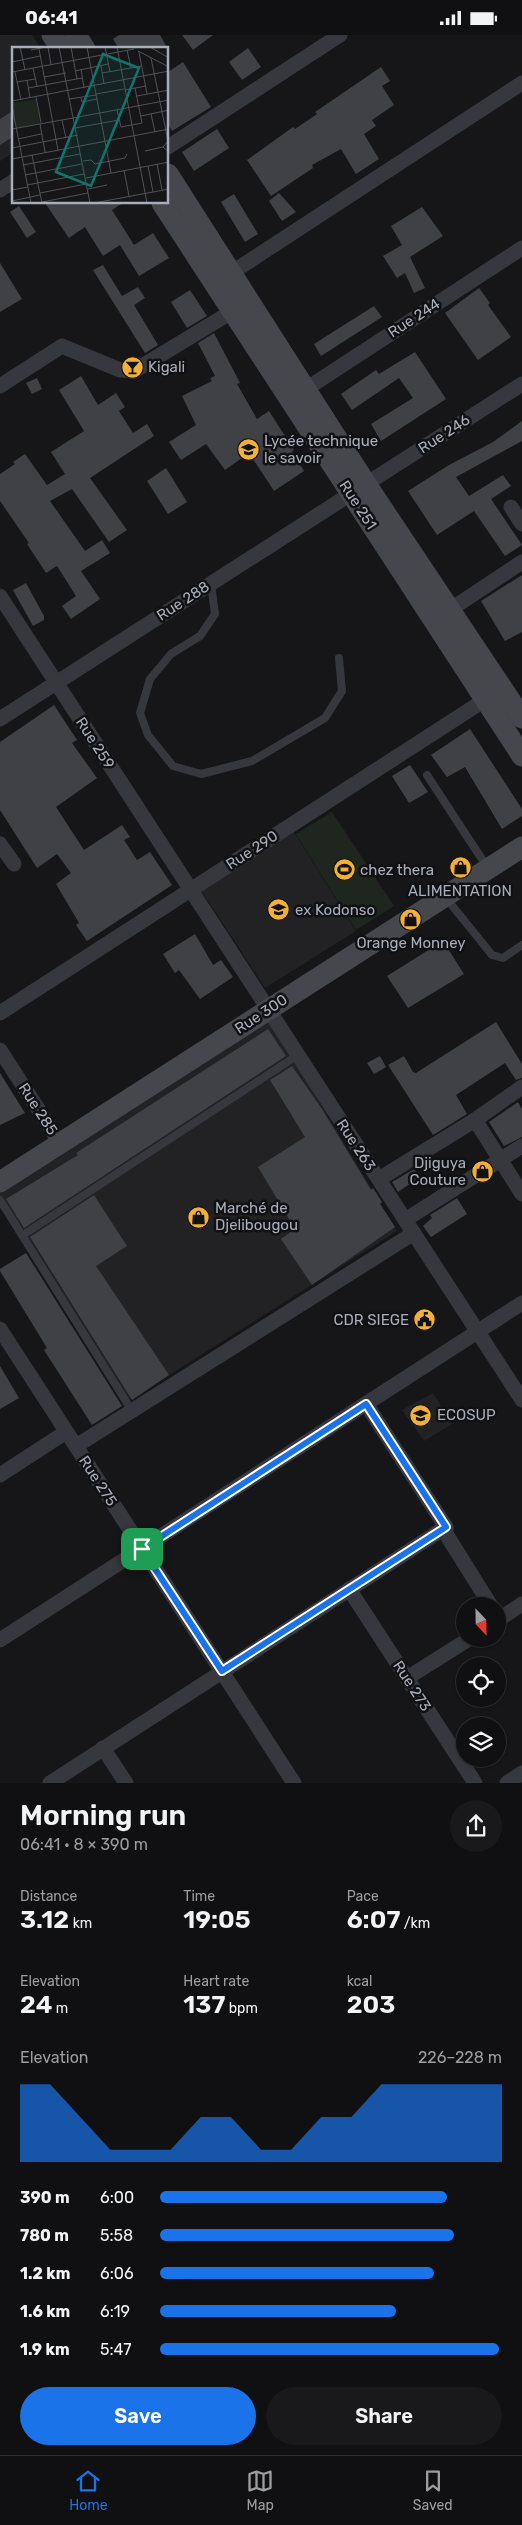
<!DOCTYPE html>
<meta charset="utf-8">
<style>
body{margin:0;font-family:Rubik,sans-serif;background:#19191b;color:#f1f3f6;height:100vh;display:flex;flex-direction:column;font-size:19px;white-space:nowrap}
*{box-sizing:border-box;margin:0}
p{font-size:16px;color:#9c9d9f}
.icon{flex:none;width:28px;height:28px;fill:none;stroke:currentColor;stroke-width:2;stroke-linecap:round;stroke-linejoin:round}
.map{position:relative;height:1748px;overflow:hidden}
.drawer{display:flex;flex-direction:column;background:#101012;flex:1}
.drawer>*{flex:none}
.needle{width:32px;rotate:158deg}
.tools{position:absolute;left:456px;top:1562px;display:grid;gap:10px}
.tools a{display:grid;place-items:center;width:50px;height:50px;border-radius:50%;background:#101012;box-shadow:0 1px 4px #0004,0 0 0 1px #303032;font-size:25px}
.pin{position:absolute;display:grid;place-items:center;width:42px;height:42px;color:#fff;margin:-21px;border-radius:10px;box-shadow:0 2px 8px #0006}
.round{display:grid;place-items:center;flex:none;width:52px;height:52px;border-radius:26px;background:#19191b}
.headline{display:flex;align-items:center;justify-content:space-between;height:85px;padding:0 20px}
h1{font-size:28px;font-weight:600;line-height:38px}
.metrics{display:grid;grid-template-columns:repeat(3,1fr);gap:8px;height:85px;padding:5px 20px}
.metrics div{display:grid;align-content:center}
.metrics b{font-size:25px;font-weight:600}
.metrics small{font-size:14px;font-weight:400}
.metrics p{font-size:14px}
.chart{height:140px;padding:10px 20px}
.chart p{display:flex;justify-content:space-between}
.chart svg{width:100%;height:90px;margin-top:5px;fill:#1a73e8;opacity:.7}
.primary-button{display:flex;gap:10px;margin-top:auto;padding:10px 20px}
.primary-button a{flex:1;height:58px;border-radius:30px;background:#1a73e8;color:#fff;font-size:20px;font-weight:600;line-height:58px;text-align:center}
.primary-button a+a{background:#19191b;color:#f1f3f6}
ul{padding:0 20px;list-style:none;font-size:16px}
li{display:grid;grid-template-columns:80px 60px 1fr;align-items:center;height:38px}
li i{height:12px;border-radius:6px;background:#1a73e8}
.status{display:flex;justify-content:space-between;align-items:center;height:35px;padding:0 25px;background:#101012;direction:ltr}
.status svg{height:14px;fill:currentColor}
.tabs{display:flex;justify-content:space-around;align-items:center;height:70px;border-top:1px solid #303032;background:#101012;font-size:14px;color:#9c9d9f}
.tabs a{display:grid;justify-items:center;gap:2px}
.tabs .current{color:#1a73e8}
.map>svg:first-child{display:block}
.built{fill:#222225}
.green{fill:#1e261f}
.building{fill:#404145}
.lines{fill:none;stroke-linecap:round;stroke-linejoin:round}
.lane{stroke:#37383d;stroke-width:8}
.street{stroke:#37383d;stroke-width:15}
.secondary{stroke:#45474d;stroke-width:21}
.route-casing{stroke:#fff;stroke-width:10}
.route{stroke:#1a73e8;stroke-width:6}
.labels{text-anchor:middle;stroke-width:5;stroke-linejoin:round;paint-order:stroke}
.street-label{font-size:15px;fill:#a8adb8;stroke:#111113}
.poi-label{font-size:15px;fill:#a8adb8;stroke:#111113;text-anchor:start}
.inset-road{fill:none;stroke:#505258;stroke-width:1}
.view{fill:#0f766e;fill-opacity:0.15;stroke:#0f766e;stroke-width:2.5}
.inset-edge{fill:none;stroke:#a8adb8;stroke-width:2.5}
</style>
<div class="status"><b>06:41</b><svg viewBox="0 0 49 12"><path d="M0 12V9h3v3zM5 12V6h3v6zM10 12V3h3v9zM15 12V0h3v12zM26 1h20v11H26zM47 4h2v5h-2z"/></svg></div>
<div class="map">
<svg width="522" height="1748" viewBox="0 0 522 1748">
<rect width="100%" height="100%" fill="#161618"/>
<g class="built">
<path d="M0,0H32L41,14H14V117L0,126Z"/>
<path d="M294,797L356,896L265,953L201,855Z"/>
<path d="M267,980L397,1196L128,1366L0,1168V1146Z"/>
<path d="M433,1358L452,1389L424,1406L402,1375Z"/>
</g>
<path class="green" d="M332,777L394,871L356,895L296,799Z"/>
<g class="building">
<path d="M119,0H160L168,14H119L113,4Z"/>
<path d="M182,0H213L193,15Z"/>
<path d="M248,13L261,32L242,45L229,27Z"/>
<path d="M183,27L211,72L172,96L168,89V37Z"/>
<path d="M381,32L390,46L382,51L394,70L372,85L376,91L364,99L379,124L356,139L341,114L312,130L313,133L271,161L247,125L293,92L295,94L317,79L315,77Z"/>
<path d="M14,75V101L0,110V84Z"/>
<path d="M217,94L229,113L194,136L182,117Z"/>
<path d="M279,158L296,177L282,186L269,166Z"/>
<path d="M234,159L258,199L245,207L221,167Z"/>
<path d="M45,168H123L112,175L134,210L153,198L169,223L139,241L120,210L103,221L85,192L69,203Z"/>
<path d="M19,171L36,197L27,203L10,177Z"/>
<path d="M422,172L443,201L410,222L425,253L414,258L405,238L397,243L383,221L402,210L391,191Z"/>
<path d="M0,228L22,264L0,277Z"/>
<path d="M103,230L122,261L138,252L145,263L134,270L158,310L145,318L93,235Z"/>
<path d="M479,253L490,268L488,270L511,302L478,325L445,278Z"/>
<path d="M190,255L207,281L187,293L171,267Z"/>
<path d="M374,271L382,282L321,321L314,309Z"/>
<path d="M214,298L240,348L237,349L257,384L269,376L294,415L292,416L304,436L274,456L249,418L225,435L206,409L181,425L169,407L196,390L182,361L212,346L210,343L215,341L198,308Z"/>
<path d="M415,317L446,364L381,406L371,389L413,363L399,343L352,375L341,359L376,335L379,339Z"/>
<path d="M81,341L98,370L116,358L125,372L119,376L133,398L147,389L154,401L90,443L127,495L109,507L72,454L50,466L85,516L102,505L110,518L81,536L100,564L71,584L62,571L76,561L57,531L46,538L27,509L29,508L0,466V439L15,429L13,427L25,419L47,450L65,439L51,417L84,396L59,355Z"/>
<path d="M37,343L42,354L32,359L26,348Z"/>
<path d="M522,386V406L456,442L469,461L503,440L511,451L491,464L522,510L505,521L474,476L437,500L408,456L449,430L493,407Z"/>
<path d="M166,433L187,467L168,479L147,446Z"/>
<path d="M522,540V597L505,606L481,566Z"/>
<path d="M26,548L44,581V585L33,591L13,555Z"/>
<path d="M54,670L77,705L72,708L97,743L56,772L84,815L122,790L130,802L124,805L137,825L150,817L172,850L87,906L76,890L79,888L56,849L71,838L57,819L37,833L0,775V707Z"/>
<path d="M470,694L522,774V781L502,794L465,732L447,742L431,720Z"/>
<path d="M410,730L428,757L409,768L392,741Z"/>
<path d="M195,899L213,930L221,925L233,942L200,964L179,935L175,938L163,919Z"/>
<path d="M443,906L464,939L408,973L387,941Z"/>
<path d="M496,987L522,1029V1043L516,1045L505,1028L456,1060L467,1079L433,1100L388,1030L404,1021L413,1037L416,1038Z"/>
<path d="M268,994L286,1021L24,1193L6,1164L78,1120L76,1118Z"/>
<path d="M380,1021L386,1032L374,1039L367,1028Z"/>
<path d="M292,1031L322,1074L371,1155L373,1153L382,1167L380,1169L395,1192L312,1250L281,1204L295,1194L258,1132L305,1102L270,1045Z"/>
<path d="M0,1038L25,1078L0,1090Z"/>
<path d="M518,1067L522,1074V1102L504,1111L489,1087Z"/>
<path d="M414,1134L420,1142L398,1157L392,1147Z"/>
<path d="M94,1160L127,1211L96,1231L169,1340L132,1365L30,1202Z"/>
<path d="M457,1163L467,1179L431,1202L423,1191L432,1183L430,1180Z"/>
<path d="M26,1218L122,1371L92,1390L44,1315L47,1313L0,1236V1234Z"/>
<path d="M0,1331L19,1363L0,1374Z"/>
</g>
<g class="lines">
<g class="lane">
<path d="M211,549L215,579L200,601L171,619L150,644L140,678L148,700L173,731L201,739L252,726L325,683L342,656L339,623"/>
<path d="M427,740L487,832"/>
<path d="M446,863L492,920L503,923L522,910"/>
<path d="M0,1165L132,1376"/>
<path d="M23,1200L298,1020"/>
</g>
<g class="street">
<path d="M168,112L340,0"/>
<path d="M0,155L14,146"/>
<path d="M231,238L522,48"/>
<path d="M0,351L62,311L120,335L134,336L233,276"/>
<path d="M306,354L522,213"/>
<path d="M511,472L522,489"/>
<path d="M0,561L522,1365"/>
<path d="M442,580L522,527"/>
<path d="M0,684L522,349"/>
<path d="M0,809L14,829"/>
<path d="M0,978L494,659"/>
<path d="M0,1015L60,1108"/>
<path d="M475,1085L522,1159"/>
<path d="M379,1144L475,1085L522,1052"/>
<path d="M405,1185L522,1111"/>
<path d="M0,1294L294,1748"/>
<path d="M366,1369L446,1492V1499L491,1571"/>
<path d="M76,1411L414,1198"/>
<path d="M0,1440L66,1397"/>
<path d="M349,1554L475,1748"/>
<path d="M498,1585L522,1569"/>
<path d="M0,1605L522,1268"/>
<path d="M407,1643L469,1604"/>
<path d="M103,1713L126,1748"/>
<path d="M50,1748L446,1492"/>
<path d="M507,1748L522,1738"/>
</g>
<g class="secondary">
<path d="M52,0L62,14"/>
<path d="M76,0L85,14"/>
<path d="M168,139L366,449L522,683"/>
<path d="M162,168L522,721"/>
<path d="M0,1147L522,812"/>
</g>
</g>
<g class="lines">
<defs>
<path id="route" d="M366,1369L446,1492L222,1636L142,1514Z"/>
</defs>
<use href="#route" class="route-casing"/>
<use href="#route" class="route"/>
</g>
<defs>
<symbol id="bar-disc" viewBox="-11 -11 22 22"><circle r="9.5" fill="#f2b134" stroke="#111113"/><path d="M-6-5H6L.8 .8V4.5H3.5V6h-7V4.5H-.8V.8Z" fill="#111"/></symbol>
<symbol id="school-disc" viewBox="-11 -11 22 22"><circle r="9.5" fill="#f2b134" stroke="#111113"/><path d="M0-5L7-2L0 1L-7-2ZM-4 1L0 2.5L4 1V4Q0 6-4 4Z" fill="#111"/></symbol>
<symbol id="shop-disc" viewBox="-11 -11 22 22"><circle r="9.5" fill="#f2b134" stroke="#111113"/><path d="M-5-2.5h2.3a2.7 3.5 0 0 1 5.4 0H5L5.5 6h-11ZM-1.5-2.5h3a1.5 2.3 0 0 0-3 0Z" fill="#111"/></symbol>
<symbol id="stadium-disc" viewBox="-11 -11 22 22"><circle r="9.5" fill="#f2b134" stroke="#111113"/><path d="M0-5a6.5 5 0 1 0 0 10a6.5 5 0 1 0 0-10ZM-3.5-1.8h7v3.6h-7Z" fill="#111"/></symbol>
<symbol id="civic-disc" viewBox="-11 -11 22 22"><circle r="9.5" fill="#f2b134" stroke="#111113"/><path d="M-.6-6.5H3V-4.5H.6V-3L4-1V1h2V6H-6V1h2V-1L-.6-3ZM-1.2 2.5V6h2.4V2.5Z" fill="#111"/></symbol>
</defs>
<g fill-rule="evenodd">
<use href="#bar-disc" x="120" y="320" width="25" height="25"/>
<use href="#school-disc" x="236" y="402" width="25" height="25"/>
<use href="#shop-disc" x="448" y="820" width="25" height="25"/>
<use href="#stadium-disc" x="332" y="822" width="25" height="25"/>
<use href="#school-disc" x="266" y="862" width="25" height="25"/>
<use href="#shop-disc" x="398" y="872" width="25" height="25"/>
<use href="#shop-disc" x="470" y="1124" width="25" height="25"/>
<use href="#shop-disc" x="186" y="1170" width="25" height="25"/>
<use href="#civic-disc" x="412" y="1272" width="25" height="25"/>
<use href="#school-disc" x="408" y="1368" width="25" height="25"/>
</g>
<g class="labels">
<g class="street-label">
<text transform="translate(414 283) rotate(-33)" y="5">Rue 244</text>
<text transform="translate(444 399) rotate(-33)" y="5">Rue 246</text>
<text transform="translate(358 470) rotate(57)" y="5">Rue 251</text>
<text transform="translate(183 566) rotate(-33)" y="5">Rue 288</text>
<text transform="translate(95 708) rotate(57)" y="5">Rue 259</text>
<text transform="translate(252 815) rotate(-33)" y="5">Rue 290</text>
<text transform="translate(261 979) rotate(-33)" y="5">Rue 300</text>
<text transform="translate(38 1074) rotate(57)" y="5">Rue 285</text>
<text transform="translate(356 1110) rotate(57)" y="5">Rue 263</text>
<text transform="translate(98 1446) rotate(57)" y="5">Rue 275</text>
<text transform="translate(412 1651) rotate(57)" y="5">Rue 273</text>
</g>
<g class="poi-label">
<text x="148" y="337">Kigali</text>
<text x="264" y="411">Lycée technique<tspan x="264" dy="17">le savoir</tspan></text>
<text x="360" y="840">chez thera</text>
<text x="460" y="861" text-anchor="middle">ALIMENTATION</text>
<text x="295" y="880">ex Kodonso</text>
<text x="411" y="913" text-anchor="middle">Orange Monney</text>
<text x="466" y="1133" text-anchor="end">Djiguya<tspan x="466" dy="17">Couture</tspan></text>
<text x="215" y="1178">Marché de<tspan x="215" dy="17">Djelibougou</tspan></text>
<text x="409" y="1290" text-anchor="end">CDR SIEGE</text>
<text x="437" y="1385">ECOSUP</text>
</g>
</g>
<g transform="translate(12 12)">
<rect width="156" height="156" fill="#161618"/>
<path d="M24,52L28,76L5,81L0,56Z" fill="#1e261f"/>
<path class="inset-road" d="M8,0L13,23M36,0L39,18M47,0L78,156M59,0L65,32M75,0L99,126M93,0L98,25M105,0L135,156M138,0L157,11M27,2L46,103M19,3L34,0M115,3L119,21M126,4L157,20M127,5L135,47M139,11L156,94M0,15L28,9M89,19L92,37M21,21L25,39M69,22L72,41M63,24L96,17M0,25L122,2M3,25L9,53M90,26L130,19M32,30L54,26M15,33L18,51M5,35L23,32M16,41L70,31M113,43L134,39M84,47L112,42M125,49L157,43M24,50L29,76M69,51L70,55L85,52M57,52L84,48M0,54L157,24M0,59L19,156M105,63L109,80L130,76L123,41M139,67L143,85M129,69L157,63M61,71L157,53M50,73L54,91M28,77L33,105M63,81L107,73M0,82L61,71M6,92L29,87M156,94L151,100L157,105M0,101L66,88M133,104L151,100M20,108L30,156M0,112L157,82M71,114L79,113L83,117L113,111L115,107M145,117L150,143M11,118L68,107M136,119L141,145M112,123L117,149M13,128L70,117M74,131L157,115M15,138L72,127M76,142L95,138M0,143L16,140M28,146L74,137M0,154L28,148M30,155L76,146M82,156L157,142"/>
<path class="view" d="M91,7L127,21L79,139L44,125Z"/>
<rect width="156" height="156" class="inset-edge"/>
</g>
</svg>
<div class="tools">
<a><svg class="needle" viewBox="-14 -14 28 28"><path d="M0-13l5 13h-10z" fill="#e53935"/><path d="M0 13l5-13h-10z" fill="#9c9d9f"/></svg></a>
<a><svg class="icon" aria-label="locate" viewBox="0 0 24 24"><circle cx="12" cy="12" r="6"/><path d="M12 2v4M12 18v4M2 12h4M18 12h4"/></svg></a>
<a><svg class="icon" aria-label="layers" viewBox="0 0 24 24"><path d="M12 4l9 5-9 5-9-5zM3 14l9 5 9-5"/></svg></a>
</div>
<div class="pin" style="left:142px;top:1514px;background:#1e9e55"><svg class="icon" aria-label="arrive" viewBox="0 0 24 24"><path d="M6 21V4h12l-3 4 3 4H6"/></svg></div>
</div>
<section class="drawer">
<div class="headline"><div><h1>Morning run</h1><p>06:41 · 8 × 390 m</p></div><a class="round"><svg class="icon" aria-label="share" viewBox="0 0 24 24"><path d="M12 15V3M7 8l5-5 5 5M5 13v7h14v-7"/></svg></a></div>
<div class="metrics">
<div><p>Distance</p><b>3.12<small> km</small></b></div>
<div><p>Time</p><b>19:05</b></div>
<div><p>Pace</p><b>6:07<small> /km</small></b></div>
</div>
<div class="metrics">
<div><p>Elevation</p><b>24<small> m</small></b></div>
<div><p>Heart rate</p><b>137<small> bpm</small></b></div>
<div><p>kcal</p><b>203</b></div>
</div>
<div class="chart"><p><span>Elevation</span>226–228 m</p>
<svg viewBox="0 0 160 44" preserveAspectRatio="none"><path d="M0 44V6L10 6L20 22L30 38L40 38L50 38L60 22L70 22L80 38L90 38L100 22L110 22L120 6L130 6L140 6L150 6L160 6V44z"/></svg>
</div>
<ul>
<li><b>390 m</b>6:00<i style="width:84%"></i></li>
<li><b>780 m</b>5:58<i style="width:86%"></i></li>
<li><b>1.2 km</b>6:06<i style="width:80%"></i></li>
<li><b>1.6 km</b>6:19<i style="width:69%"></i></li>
<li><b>1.9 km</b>5:47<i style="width:99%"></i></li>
</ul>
<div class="primary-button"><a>Save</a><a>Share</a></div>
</section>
<nav class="tabs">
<a class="current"><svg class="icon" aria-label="home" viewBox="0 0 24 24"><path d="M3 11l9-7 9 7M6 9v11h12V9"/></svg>Home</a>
<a><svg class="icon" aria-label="map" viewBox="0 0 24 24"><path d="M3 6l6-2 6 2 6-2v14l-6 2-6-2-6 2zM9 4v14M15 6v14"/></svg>Map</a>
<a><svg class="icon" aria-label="saved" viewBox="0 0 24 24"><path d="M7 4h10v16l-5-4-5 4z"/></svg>Saved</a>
</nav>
